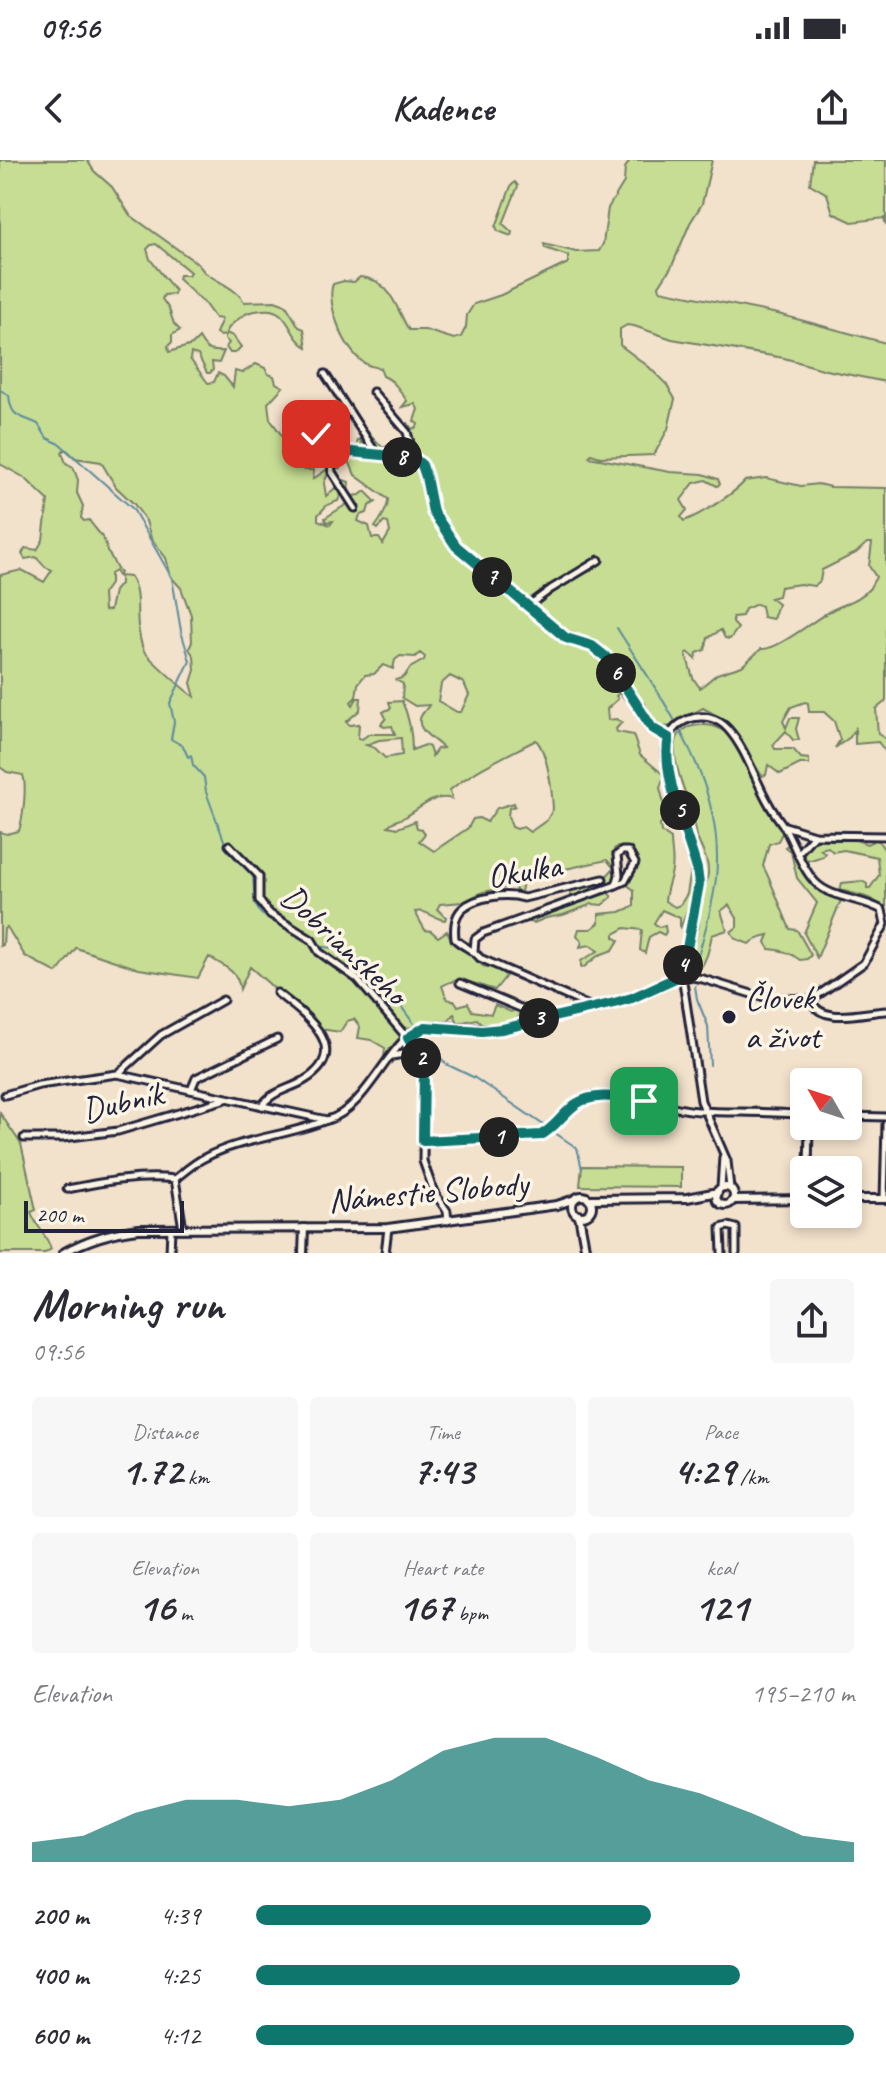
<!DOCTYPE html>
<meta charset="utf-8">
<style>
body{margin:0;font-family:Caveat,sans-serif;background:#f7f7f7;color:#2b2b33;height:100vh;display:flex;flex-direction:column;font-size:30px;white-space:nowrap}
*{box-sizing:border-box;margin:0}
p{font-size:26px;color:#7c7c81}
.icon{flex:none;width:44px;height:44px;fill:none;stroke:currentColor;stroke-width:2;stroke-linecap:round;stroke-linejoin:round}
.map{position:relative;height:1093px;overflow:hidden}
.drawer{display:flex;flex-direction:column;background:#fff;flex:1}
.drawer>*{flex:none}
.needle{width:52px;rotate:309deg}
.tools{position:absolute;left:790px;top:908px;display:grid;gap:16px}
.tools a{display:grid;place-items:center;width:72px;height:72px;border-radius:8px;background:#fff;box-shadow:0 4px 12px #0003;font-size:40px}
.scale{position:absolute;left:24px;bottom:20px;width:160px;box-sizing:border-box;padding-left:8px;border:4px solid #22223b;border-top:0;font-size:22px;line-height:28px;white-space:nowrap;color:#22223b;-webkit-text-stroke:6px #fcf5e5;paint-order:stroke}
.pin{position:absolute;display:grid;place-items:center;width:68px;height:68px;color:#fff;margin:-34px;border-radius:16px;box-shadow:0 4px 12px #0006}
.km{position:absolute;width:40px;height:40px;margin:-20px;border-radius:50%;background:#222;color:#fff;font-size:22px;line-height:40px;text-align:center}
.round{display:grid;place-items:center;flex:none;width:84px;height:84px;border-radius:8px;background:#f7f7f7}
.summary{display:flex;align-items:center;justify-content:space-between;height:136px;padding:0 32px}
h1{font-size:44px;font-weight:700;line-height:60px}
.metrics{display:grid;grid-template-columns:repeat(3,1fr);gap:12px;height:136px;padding:8px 32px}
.metrics div{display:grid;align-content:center;border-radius:8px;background:#f7f7f7;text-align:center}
.metrics b{font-size:40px;font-weight:700}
.metrics small{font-size:22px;font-weight:400}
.metrics p{font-size:22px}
.chart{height:224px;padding:16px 32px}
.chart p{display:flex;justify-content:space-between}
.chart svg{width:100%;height:144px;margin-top:8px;fill:#0f766e;opacity:.7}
ul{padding:0 32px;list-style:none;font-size:26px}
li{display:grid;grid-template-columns:128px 96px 1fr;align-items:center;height:60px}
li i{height:20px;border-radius:10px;background:#0f766e}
.status{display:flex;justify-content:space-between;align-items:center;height:56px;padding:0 40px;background:#fff;direction:ltr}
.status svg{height:22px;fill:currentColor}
header{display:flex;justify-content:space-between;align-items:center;height:104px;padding:0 32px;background:#fff;font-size:36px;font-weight:700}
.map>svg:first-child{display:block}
.green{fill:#c7dd93;stroke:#748067;stroke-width:2;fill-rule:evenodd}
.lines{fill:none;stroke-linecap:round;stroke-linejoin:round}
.stream{stroke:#5d8c9f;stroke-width:2}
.minor-casing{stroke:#22223b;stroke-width:11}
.tertiary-casing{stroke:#22223b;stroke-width:12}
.minor{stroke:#fcf5e5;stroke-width:5}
.tertiary{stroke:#fcf5e5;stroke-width:6}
.route-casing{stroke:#fff;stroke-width:16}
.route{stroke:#0f766e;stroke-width:10}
.poi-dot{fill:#22223b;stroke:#fcf5e5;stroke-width:3}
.labels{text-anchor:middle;stroke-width:7;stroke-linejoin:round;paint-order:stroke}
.street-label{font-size:34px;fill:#22223b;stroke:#fcf5e5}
.poi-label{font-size:34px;fill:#22223b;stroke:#fcf5e5;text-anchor:start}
</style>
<div class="status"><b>09:56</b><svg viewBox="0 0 49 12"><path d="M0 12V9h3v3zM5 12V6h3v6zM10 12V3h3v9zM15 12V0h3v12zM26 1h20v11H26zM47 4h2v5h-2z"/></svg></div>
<header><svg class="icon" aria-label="back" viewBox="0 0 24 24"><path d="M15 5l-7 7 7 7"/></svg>Kadence<svg class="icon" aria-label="share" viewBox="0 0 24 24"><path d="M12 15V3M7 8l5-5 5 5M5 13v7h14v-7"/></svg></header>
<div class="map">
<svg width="886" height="1093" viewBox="0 0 886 1093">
<rect width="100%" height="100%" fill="#f2e1cb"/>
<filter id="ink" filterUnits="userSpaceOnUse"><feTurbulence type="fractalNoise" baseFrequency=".0125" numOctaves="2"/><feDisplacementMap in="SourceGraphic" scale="16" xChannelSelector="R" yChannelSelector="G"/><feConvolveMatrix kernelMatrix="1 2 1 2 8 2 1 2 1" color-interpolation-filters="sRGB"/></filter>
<g filter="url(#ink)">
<g class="green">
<path d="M0,0H87L94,11L112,27L130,55L198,104C201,107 203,112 207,114C218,122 237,129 244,142L275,141L286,145L299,167L304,169L307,187C288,178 290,146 262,150C255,151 249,151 244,155C237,160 229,165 226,173L233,176L241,187L235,193H230L226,187L229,183L225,179V175L221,176L216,173L222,159L215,158L204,143L178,119L179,115H188L190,112L156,84L151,85L147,89L150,99L175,131L174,134L164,135L162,139L169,149L174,164L180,170L172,175V182L168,186L169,192L192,185L199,178C206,190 208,192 224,191L219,203L212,202L213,210L210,213H207L198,195L191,193L190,199L208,223L214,222L218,213L224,216L233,227L235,211L242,213L256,204L265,208L268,214L274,216L276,223L283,227L268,243L270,259L286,281L294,278L301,292L307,293L308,303L304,310H314L313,319L326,310L329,311L324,323L326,336L334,329L342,328L344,320L349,322L348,332L341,334L338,341L327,345L318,355V360L330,365L333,361L326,362L325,358L347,344L352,336L360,335L365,331L376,342L369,346L367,353L360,355L358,361L369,366L372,378H379L383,384L390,372L388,363L384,362L378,369L375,367C379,362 389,347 388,339L355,315L350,303L345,300H343L340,308L331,309V302L342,288L335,281L338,280L346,289L355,290L358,280L360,279L361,283L365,282L368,272L383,288L394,283L400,289L404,280L409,291L395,296L415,302L417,289L405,264L408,263L412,269L417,267L418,264L414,261L418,249L415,244L402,247L407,241C401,232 394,220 383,216L380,208C376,207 372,207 368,205C346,196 325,143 333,124L344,121L354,122L360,117C391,119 396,149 409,170H425L454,179L461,177L466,167L467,155L474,144L501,135L568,103V96L545,88L544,84L576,92L599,91L603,84L608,48L624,22L625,8L630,0H712L702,44L690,63L672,106L659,126L660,130L778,154L886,183V222L826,210L784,198L672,179L634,166L627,165L620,169V185L649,207L667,225L675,239L668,269L654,295L600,297L591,294L589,297L670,312L703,314L718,319L720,324L717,326L706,320L694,323L681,340L687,350L681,357L684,361C700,355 734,334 745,321L766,318L801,326L818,324L830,327L886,328V541L876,549L878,574L886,579V592L878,582L855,584V569L850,577L835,588L840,580L834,561L824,552H809L808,543L805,542L791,547L783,561L786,568L790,558H799L796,569L799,580H793L786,571L773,585L775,589H793L801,598L809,599V604H800L780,614L768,605L766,615L762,616L750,597L746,595C753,618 763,654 784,669L778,681L769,684L763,706C774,727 781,749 790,769L797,770L811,795L807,799L800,800C790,792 781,790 769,789L766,782L769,775L760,777L749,784L736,779L731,772L737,767V758L729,745L721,751L727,770L712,775C709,787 708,798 700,809H694C687,792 699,777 699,761C700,755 697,748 698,742C700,733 707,723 708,714C709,697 699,687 696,674C693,666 695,657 692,650C683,627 654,566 701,565C715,564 724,570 733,579L737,575L725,560L703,548L671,566L658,568L650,559L645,543L636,541L634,534L628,532L625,539L619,533L616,536L618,539L607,549L608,560L616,559L622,562L616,569L617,572L633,575L640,595L664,615L660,628L667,655L660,665L661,672L671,679C671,691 675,703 671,715C669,723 666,730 665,741L675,747L680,745L687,734L691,710L694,708C698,730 687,750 680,769V758L662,750L654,763L658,767L665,766L666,772L664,775L658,772L649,777L645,793L640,790L642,770L625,768L614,774V777L619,780L613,790L599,795L584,807H581V801L598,791L590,785L580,787L582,782L577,775L579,769H591L599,763V754L620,752L634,746V730L626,724C628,717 633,712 635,705C640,691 627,684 615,688L612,694L620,721L606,730L612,737L602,745L592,744L563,755L546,758L534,763L528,762L532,757L586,738L587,735L571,737L570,731L601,722L614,708L607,700L528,717L523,721L521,732H517L512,722H508L504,728L483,732L463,742L440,744L437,749L446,757L445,760C434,759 426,749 415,752L425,770L431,771L438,777L447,771L453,783L470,793L483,806L497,809L506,816L495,830C474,825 462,813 442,826L447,839L455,841L458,846L468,843L472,851L491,854L495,845L511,852L518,848L520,856L510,863C500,862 494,866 485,867L477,859L458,863L454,854L447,862C432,862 417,870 403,867L404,878L391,896L384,898L385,888L371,880L358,878L360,867L354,859L347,861L340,872L320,869L250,807L240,829C238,811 224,806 209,797L198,818L139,809L76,788L57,813L25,796L7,767L4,769L3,785L0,786V672L7,674L19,671C23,658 27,628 23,615L7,612L0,607V415L22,410L44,422L52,410L45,407L36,397L25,399L22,394L25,388L37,390L43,380L48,340L25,318L0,304ZM65,289L75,298L101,302L116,327L134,344L146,361L151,378L166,398L171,417L181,428L191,455L192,482L189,489L194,496L195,510L191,523L195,537C188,534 148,497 144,491C141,485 139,473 138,466C136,449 140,432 130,417L120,416V424L114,431L110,450L104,451L103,434L110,424V414L115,411L118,416L120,413C113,406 114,398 107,392C106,377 96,371 89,360L84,361L81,358L83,346L77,333L78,320L73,307L66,303L62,292ZM867,383H872L869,406L876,417C876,417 870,427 870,428C860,440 845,443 832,450C816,458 777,491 761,489L742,506L717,514L700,528L693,518L686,494L688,492L696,499L697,493L705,490L708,478L721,470L725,478L730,479L738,468L733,463V457L742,456L745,449L757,444L761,446L763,457L773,459L778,444L770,438L778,436L780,427L800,424L814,426L820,421L822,410L856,393ZM420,493L425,497L424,500L410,508L404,517L396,520L403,524L402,538L415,546L429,545C427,549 423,552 421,556C414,570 436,580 443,588L437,589L432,596L429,587L425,585L412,590C412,573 409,557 402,541L389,542L391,548L383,552L386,558L381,564L384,567L392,566L395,574H369L362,579L358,578L359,564L350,565L346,562L360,550L361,538H357L353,545L351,542L356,537L358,524L365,515L374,514L383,505L393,509L395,500L400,496L415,497ZM450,516L464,523L469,535L461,552H457L438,541L441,524ZM401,578L402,595L385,598L375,588L366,585L379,580ZM536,580C548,593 552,631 553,649L547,660L530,672L523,667L517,669L512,667L508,656L509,648L515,646L514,643L497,648L487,662L479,658L473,659L468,668L434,691L419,681L425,674L422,669L417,668L415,661L398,668L388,666C393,660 398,661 405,657C421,648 434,633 452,639L450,630C476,609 508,595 536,580Z"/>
<path d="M813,0H886V65L884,58L852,62L833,53L827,34L810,24Z"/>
<path d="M515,22L518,26L503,64L512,72L511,76L498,71L496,67L511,26Z"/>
<path d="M817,680H856L867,684L877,679L886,692V749C869,735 859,735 840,730L842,723L862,721L867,724V728H870L879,715L877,697L844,690L833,692L828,687L820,689L825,693L823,696L811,700L801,699L803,709L814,726L817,723L842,735L844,733L817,798L804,773L817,743L797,718L791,692L785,687L789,684L792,693H798L802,687Z"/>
<path d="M0,953L21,984L36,1050L31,1052C36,1066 46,1074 51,1089L45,1093H0Z"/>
<path d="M582,1006L681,1007V1027L580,1026Z"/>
</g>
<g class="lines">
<g class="stream">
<path d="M0,230L9,235C11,259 20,255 38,264L47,278L60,284L133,349L172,418L181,471L190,501L170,543L174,562L171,579L183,586L188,597L191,595L193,605L204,617L206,632L228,691L253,716L255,744L261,754L313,785"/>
<path d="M617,468C664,543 726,623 716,718C713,748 703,777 695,807"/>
<path d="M319,786C329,788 341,788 350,793C374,806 398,843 415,865"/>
<path d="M695,826L697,839L708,866L710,905"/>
<path d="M422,876L446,904L475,918L577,988L582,1009"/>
</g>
<defs>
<g id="minor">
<path d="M325,214L376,293"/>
<path d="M373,232L407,272L414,298"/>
<path d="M303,247C321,302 367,292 414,298L422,305L433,352L456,386L566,478L592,486L606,497L652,568L669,578"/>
<path d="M341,291L331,303L332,312L355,348"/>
<path d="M528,446L551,429L599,400"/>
<path d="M785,666L814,675L886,676"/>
<path d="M229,685L259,716V740L264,747L270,754L312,780L319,792L357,819L414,886L424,908L423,1001L434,1032L447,1051L448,1061"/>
<path d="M798,693L814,675"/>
<path d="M474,791L475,779L483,773L616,725L625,721L635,703L628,691H622L617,695L619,715L616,725"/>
<path d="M682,815L703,819L758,836L811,840L864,803L885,764L882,750C862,738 831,739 815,722C803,709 796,690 788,674C783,663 774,654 769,644C755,620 746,589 728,569C707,545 666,559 666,591C666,624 688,677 697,709L699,724L682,815L701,941L727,1001L730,1028"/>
<path d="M460,823L542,857"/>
<path d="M811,840C821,866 863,852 886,851"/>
<path d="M589,846L480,798C473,789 463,787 455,779C454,768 454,757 462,749C476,736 507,733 524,738L603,719"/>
<path d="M392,896L410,893L419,900"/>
<path d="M118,914L161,875L223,840"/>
<path d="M191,930L196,918L277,879"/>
<path d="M5,935L39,925L117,914L327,960C370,948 390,874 426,867C450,863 477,871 502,869L632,838L682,815"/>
<path d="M262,946C271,931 291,929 305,920C354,889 304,854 277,833"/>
<path d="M848,956L886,957"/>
<path d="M24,978H62L118,971L226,939"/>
<path d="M423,981L541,975C558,967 565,946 583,939C619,926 662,949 699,951C734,953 769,951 804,955"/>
<path d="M808,1010L809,966"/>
<path d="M721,1028L723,997"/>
<path d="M67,1029C103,1022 139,1015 175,1019"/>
<path d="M884,1039L886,964"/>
<path d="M183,1069L175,1019C185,1011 195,1002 206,997C243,978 287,976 327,960"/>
<path d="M170,1093L171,1069"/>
<path d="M385,1093L388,1068"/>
<path d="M722,1093L721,1068L728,1066L736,1068V1093"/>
</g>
<g id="tertiary">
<circle cx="725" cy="1036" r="9"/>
<circle cx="582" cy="1046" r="10"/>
<path d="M588,1039L687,1038L718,1032"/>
<path d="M848,1039H886"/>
<path d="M733,1040L804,1039"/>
<path d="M579,1055L586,1093"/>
<path d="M63,1093C88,1079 111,1072 139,1069L388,1068L557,1045L575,1039"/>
<path d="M303,1093L304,1068"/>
</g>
</defs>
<use href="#minor" class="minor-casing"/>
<use href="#tertiary" class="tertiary-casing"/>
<use href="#minor" class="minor"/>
<use href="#tertiary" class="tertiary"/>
</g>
</g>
<g class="lines" filter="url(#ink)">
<defs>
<path id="route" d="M316,274L341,291L414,298L422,305L426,317L433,352L456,386L566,478L592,486L606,497L652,568L669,578C660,610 688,676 697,709L699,724L682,815L632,838L614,843L502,869L482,871L425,867L408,878L424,908L423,981L541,975C553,969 560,958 570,949C588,930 621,937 644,941"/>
</defs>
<use href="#route" class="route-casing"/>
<use href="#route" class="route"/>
</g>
<circle class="poi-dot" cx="729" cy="857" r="8"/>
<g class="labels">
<g class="street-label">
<text transform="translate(524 710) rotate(-9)" y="12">Okulka</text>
<text transform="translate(345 784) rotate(43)" y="12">Dobrianskeho</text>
<text transform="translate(122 941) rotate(-13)" y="12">Dubník</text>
<text transform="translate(428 1031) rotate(-5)" y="12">Námestie Slobody</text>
</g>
<g class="poi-label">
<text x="745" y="849">Človek<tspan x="745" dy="39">a život</tspan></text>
</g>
</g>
</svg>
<div class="tools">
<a><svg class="needle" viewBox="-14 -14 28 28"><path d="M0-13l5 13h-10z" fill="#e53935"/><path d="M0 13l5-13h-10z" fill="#7c7c81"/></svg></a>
<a><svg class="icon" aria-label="layers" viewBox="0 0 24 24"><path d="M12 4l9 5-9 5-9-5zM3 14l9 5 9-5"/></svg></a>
</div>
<div class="scale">200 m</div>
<div class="pin" style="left:644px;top:941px;background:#1e9e55"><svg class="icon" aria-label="arrive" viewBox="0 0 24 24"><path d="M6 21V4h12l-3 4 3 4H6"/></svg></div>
<div class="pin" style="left:316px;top:274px;background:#d93025"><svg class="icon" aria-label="check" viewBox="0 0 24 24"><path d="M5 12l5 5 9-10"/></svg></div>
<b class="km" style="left:499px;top:977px">1</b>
<b class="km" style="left:421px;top:898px">2</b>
<b class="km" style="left:539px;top:858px">3</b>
<b class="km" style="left:683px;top:805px">4</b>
<b class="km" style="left:680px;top:650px">5</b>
<b class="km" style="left:616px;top:513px">6</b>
<b class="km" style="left:492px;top:417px">7</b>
<b class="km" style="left:402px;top:297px">8</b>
</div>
<section class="drawer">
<div class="summary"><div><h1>Morning run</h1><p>09:56</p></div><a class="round"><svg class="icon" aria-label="share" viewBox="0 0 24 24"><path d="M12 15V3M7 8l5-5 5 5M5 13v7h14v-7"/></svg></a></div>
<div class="metrics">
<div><p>Distance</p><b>1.72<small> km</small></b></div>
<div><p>Time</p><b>7:43</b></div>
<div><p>Pace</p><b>4:29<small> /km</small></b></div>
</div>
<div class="metrics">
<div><p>Elevation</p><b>16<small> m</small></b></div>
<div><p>Heart rate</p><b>167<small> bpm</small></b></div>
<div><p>kcal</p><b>121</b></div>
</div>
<div class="chart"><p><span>Elevation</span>195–210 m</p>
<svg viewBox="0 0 160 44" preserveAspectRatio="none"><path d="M0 44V38L10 36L20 29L30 25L40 25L50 27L60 25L70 19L80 10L90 6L100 6L110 12L120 19L130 23L140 29L150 36L160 38V44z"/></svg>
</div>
<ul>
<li><b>200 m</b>4:39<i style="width:66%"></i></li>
<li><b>400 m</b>4:25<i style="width:81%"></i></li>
<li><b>600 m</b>4:12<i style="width:100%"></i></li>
</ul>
</section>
